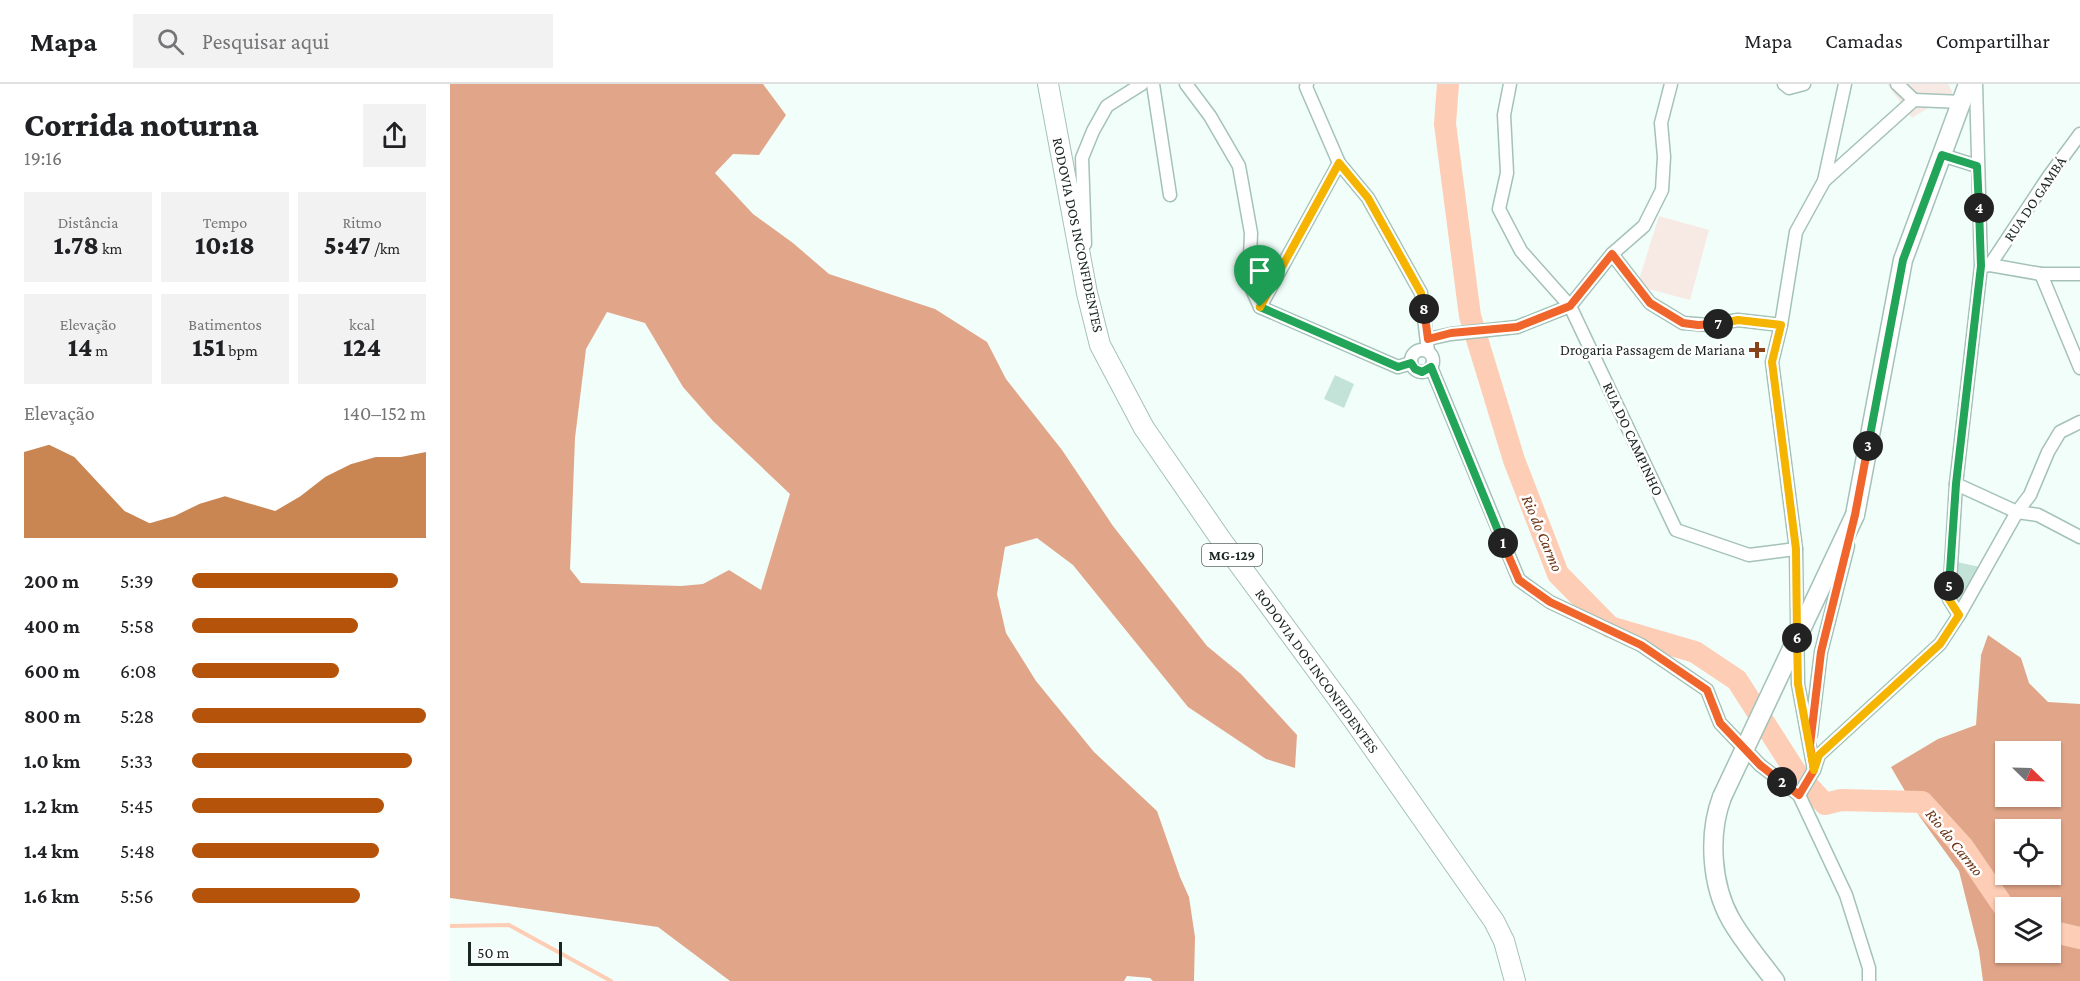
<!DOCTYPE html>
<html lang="pt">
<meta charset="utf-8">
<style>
body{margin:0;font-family:"Crimson Pro",serif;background:#f2f2f2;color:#202124;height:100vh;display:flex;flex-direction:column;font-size:22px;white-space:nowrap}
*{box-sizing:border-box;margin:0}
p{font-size:20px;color:#757577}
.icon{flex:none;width:33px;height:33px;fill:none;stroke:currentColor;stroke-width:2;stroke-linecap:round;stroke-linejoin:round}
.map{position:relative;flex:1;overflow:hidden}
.sheet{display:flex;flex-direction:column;background:#fff;width:450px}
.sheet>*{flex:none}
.needle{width:39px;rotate:113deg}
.tools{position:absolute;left:1545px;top:657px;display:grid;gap:12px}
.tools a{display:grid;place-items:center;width:66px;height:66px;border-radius:0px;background:#fff;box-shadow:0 2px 4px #0004;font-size:30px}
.scale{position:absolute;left:18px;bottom:15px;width:94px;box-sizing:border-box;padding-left:6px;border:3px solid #1b2623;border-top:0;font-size:16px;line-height:21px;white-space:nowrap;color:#1b2623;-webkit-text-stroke:4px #fff;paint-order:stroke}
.pin{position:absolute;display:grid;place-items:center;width:51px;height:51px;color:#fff;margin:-62px -26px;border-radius:50% 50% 50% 0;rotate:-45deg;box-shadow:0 0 6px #0007}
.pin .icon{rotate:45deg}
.km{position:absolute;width:30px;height:30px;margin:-15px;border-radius:50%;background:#222;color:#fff;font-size:16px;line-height:30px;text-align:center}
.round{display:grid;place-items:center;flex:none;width:63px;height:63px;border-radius:0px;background:#f2f2f2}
.overview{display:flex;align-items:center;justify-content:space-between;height:102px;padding:0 24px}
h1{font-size:33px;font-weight:800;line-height:45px}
.stats{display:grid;grid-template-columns:repeat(3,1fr);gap:9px;height:102px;padding:6px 24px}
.stats div{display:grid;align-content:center;border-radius:0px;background:#f2f2f2;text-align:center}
.stats b{font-size:26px;font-weight:800}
.stats small{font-size:16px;font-weight:400}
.stats p{font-size:16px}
.chart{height:168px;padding:12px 24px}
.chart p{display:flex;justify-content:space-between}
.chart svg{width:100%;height:108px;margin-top:6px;fill:#b45309;opacity:.7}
ul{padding:0 24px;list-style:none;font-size:20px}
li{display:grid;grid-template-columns:96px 72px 1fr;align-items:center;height:45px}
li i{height:15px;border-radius:8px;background:#b45309}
header{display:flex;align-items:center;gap:36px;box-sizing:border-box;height:84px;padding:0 30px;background:#fff;border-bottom:2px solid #e0e0e0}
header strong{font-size:28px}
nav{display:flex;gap:33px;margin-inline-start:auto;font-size:21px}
.search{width:420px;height:54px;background:#f2f2f2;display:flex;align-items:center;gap:15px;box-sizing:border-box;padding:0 21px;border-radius:0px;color:#757577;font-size:22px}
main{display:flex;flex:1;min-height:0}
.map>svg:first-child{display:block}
.green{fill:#f7eae4}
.forest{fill:#e1a689;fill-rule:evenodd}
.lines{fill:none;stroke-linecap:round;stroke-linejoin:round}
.stream{stroke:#fecdb5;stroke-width:4}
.river{stroke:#fecdb5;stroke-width:22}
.building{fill:#c4e3d8}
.street-casing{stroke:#a4c2b8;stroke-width:15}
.secondary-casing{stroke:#a4c2b8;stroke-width:21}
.primary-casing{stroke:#a4c2b8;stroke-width:22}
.street{stroke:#fff;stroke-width:12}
.secondary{stroke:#fff;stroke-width:18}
.primary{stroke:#fff;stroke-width:20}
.secondary-bridge-casing{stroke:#a4c2b8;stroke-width:21;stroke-linecap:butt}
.secondary-bridge{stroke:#fff;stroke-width:18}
.split-1-casing{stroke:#fff;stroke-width:12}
.split-2-casing{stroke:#fff;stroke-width:12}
.split-3-casing{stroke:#fff;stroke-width:12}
.split-4-casing{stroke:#fff;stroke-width:12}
.split-5-casing{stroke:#fff;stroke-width:12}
.split-6-casing{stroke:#fff;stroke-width:12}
.split-7-casing{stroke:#fff;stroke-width:12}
.split-8-casing{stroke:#fff;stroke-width:12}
.split-9-casing{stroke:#fff;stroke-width:12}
.split-1{stroke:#22a559;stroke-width:8}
.split-2{stroke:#f0652b;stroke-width:8}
.split-3{stroke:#f0652b;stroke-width:8}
.split-4{stroke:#22a559;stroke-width:8}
.split-5{stroke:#22a559;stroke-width:8}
.split-6{stroke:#f5b400;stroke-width:8}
.split-7{stroke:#f5b400;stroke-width:8}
.split-8{stroke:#f0652b;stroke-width:8}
.split-9{stroke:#f5b400;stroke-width:8}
.poi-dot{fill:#88431b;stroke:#fff;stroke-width:2}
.labels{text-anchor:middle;stroke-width:5;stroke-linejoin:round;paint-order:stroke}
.shield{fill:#fff;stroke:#5f6765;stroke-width:1.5}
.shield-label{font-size:14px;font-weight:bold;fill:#1b2623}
.street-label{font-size:15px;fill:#1b2623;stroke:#fff}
.poi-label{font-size:15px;fill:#1b2623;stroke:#fff;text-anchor:end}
.water-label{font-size:16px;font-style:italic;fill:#6a3415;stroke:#fff}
</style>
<header>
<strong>Mapa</strong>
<div class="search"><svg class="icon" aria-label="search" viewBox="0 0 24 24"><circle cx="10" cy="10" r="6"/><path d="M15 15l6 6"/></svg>Pesquisar aqui</div>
<nav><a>Mapa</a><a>Camadas</a><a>Compartilhar</a></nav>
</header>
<main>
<section class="sheet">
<div class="overview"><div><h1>Corrida noturna</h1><p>19:16</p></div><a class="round"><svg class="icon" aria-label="share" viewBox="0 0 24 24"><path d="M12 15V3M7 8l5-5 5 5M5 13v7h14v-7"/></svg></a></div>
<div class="stats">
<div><p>Distância</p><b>1.78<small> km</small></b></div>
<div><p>Tempo</p><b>10:18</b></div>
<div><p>Ritmo</p><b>5:47<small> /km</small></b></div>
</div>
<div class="stats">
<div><p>Elevação</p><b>14<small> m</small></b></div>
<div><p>Batimentos</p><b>151<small> bpm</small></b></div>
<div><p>kcal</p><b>124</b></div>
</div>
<div class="chart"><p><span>Elevação</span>140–152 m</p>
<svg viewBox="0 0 160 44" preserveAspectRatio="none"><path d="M0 44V9L10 6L20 11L30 22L40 33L50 38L60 35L70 30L80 27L90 30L100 33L110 27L120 19L130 14L140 11L150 11L160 9V44z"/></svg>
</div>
<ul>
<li><b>200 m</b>5:39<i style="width:88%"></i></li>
<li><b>400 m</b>5:58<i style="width:71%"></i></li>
<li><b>600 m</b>6:08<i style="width:63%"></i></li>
<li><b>800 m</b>5:28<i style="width:100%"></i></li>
<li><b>1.0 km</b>5:33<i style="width:94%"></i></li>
<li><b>1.2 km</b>5:45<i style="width:82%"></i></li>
<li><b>1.4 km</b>5:48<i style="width:80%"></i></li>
<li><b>1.6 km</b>5:56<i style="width:72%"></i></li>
</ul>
</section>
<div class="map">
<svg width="1630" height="897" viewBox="0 0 1630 897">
<rect width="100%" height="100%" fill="#f2fefa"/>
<g class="green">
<path d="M1437,0H1498L1503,9L1462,34Z"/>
<path d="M1209,132L1259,146L1240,216L1187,202Z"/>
</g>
<g class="forest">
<path d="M0,0H313L336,31L309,71L283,70L265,89L303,130L343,159L379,190L485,225L537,258L556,295L612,366L663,442L757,562L791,590L847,651L845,684L816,675L738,623L623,481L587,454L555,463L547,510L556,549L586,597L644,668L707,727L730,793L739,813L745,853L744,897H703L700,894L677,892L674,897H280L208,843L0,814ZM157,228L195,239L233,303L263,337L340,410L311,506L279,486L253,500L231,502L131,499L120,485L125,354L136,265Z"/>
<path d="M1538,551L1571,574L1579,599L1598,618L1630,620V897H1533L1529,867L1509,787L1470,733L1441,683L1488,655L1526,641L1531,571ZM1556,668H1600V712H1556ZM1556,746H1600V790H1556ZM1556,824H1600V868H1556Z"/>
</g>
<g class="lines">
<path class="stream" d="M0,842L59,841L161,897"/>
<g class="river">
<path d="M998,0L995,40L1020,232L1064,376L1108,490L1160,543L1245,568L1287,596L1347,690L1375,720L1391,716L1472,718L1513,763L1556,826"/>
<path d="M1600,847L1630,854"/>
</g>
</g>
<g class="building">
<path d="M885,291L904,300L894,324L874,315Z"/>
<path d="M1507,478L1530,483L1511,519L1504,514Z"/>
</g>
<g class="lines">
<defs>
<g id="street">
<path d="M703,0L720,111"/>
<path d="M736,0L760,32L789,82L801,149L799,199L810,223"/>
<path d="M857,0L856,3L889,79L918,114L971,209L978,267"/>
<path d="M1221,0L1211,39L1214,73L1212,106L1194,142L1162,170L1120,222L1226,446L1299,471L1346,465"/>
<path d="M1334,0L1339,4L1354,0"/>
<path d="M1447,0L1464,16"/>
<path d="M1492,71L1527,82"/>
<path d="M1374,97L1395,0"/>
<path d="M635,160L632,74L643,47L657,22L692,0"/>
<path d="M1162,170L1200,219L1233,239L1259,241L1288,236L1331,241"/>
<path d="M1540,181L1599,92L1630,50"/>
<path d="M1533,182L1540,181L1591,190H1630"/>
<path d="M1591,190L1630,284"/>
<path d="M810,223L889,79"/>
<path d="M810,223L948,283L961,279"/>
<path d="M978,255L1001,250L1067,243L1120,222L1071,167L1049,125L1057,89L1054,31L1060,0"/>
<circle cx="972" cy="277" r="11"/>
<path d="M981,283L1069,496L1100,518L1191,561L1257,606L1270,639L1310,681L1349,711L1396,811L1419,884V897"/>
<path d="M1506,400L1567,428L1588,431L1630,453"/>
<path d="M1509,531L1499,515L1506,400L1531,182L1526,0"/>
<path d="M1361,650L1371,568L1398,462"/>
<path d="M1364,686L1348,600L1346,465L1322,278L1331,241L1346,148L1374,97L1464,16L1512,18"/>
<path d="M1349,711L1364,686L1369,671L1490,560L1509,531L1567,428L1580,411L1598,368L1610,348L1630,338"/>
</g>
<g id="secondary">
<path d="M1405,431L1453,176L1518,0"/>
<path d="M1272,713C1258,750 1261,801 1281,836C1293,857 1310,877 1325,897"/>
</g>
<path id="primary" d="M598,0L637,209L650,261L694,344L772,457L902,634L1044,837L1054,857L1065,897"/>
</defs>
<use href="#street" class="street-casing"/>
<use href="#secondary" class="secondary-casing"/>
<use href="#primary" class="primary-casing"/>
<use href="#street" class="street"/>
<use href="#secondary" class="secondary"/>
<use href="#primary" class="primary"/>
<defs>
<path id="secondary-bridge" d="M1272,713L1405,431"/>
</defs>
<use href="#secondary-bridge" class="secondary-bridge-casing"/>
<use href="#secondary-bridge" class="secondary-bridge"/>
</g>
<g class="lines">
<defs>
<path id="split-1" d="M810,223L948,283L961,279L965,285L972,288L981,283L1053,459"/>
<path id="split-2" d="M1053,459L1069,496L1100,518L1191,561L1257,606L1270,639L1310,681L1332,698"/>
<path id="split-3" d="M1332,698L1349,711L1364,686L1360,661L1371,568L1405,431L1418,362"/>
<path id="split-4" d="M1418,362L1453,176L1492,71L1527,82L1529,124"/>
<path id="split-5" d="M1499,502L1506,400L1531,182L1529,124"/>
<path id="split-6" d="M1347,554L1348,600L1364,686L1369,671L1490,560L1509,531L1498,514L1499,502"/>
<path id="split-7" d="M1268,240L1288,236L1331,241L1322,278L1346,465L1347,554"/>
<path id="split-8" d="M974,225L978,255L1001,249L1067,243L1120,222L1162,170L1200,219L1233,239L1248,241L1268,240"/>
<path id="split-9" d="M810,223L889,79L918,114L971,209L974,225"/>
</defs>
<use href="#split-1" class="split-1-casing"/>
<use href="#split-2" class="split-2-casing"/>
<use href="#split-3" class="split-3-casing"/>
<use href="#split-4" class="split-4-casing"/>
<use href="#split-5" class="split-5-casing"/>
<use href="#split-6" class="split-6-casing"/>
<use href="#split-7" class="split-7-casing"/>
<use href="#split-8" class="split-8-casing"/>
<use href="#split-9" class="split-9-casing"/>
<use href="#split-1" class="split-1"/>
<use href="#split-2" class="split-2"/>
<use href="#split-3" class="split-3"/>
<use href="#split-4" class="split-4"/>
<use href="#split-5" class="split-5"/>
<use href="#split-6" class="split-6"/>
<use href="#split-7" class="split-7"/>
<use href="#split-8" class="split-8"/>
<use href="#split-9" class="split-9"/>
</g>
<path class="poi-dot" d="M1304 257h6v6h6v6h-6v6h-6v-6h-6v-6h6z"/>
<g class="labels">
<rect class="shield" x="752" y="460" width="60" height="22" rx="4.5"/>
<g class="shield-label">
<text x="782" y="476">MG-129</text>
</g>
<g class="street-label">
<text transform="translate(1585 115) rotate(-56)" y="5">RUA DO GAMBÁ</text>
<text transform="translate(628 151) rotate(78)" y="5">RODOVIA DOS INCONFIDENTES</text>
<text transform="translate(1183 355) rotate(65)" y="5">RUA DO CAMPINHO</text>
<text transform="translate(867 587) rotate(54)" y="5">RODOVIA DOS INCONFIDENTES</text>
</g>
<g class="poi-label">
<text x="1295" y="271">Drogaria Passagem de Mariana</text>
</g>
<g class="water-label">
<text transform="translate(1093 449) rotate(67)" y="6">Rio do Carmo</text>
<text transform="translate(1505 758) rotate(51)" y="6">Rio do Carmo</text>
</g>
</g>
</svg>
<div class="tools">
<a><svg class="needle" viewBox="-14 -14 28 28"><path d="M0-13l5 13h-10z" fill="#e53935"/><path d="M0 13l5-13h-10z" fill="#757577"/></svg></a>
<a><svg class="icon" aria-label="locate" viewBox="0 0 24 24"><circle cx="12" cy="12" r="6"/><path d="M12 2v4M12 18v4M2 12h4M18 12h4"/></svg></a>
<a><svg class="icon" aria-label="layers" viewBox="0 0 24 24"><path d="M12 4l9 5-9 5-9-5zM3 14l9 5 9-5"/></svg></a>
</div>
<div class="scale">50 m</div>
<div class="pin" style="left:810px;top:223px;background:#1e9e55"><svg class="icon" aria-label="arrive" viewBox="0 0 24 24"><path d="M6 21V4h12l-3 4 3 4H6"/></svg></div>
<b class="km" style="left:1053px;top:459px">1</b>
<b class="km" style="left:1332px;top:698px">2</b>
<b class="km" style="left:1418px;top:362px">3</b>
<b class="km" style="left:1529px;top:124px">4</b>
<b class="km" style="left:1499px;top:502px">5</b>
<b class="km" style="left:1347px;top:554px">6</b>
<b class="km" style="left:1268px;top:240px">7</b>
<b class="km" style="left:974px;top:225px">8</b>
</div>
</main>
